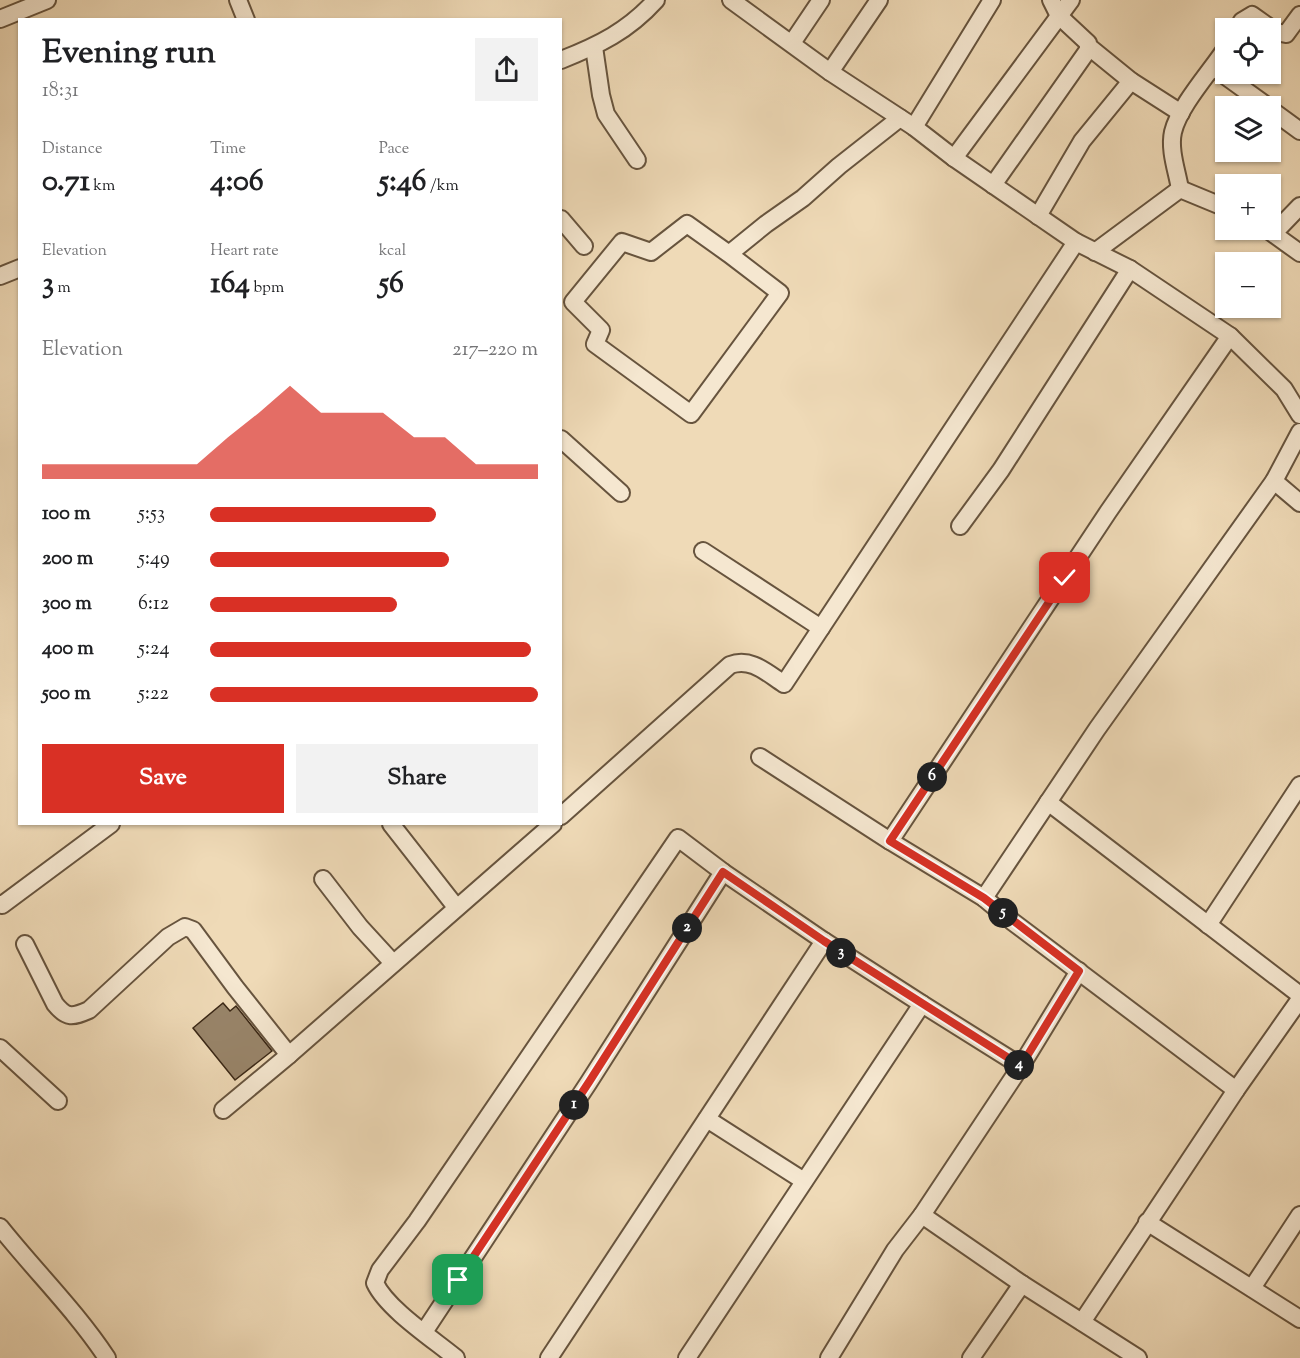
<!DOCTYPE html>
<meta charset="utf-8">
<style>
body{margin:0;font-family:"Sorts Mill Goudy",serif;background:#f2f2f2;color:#202124;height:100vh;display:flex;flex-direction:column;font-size:22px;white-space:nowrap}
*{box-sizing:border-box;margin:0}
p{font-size:20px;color:#757577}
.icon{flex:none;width:33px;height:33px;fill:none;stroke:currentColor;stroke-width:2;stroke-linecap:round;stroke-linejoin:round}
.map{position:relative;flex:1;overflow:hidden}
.side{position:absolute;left:18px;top:18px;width:544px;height:807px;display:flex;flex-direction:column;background:#fff;border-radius:0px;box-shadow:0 2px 4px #0004}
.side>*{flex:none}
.buttons{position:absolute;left:1215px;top:18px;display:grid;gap:12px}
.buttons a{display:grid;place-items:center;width:66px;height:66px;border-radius:0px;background:#fff;box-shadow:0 2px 4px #0004;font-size:30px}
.pin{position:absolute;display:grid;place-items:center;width:51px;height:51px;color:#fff;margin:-26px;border-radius:12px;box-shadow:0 3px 9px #0006}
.km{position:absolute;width:30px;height:30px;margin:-15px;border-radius:50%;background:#222;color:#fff;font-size:16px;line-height:30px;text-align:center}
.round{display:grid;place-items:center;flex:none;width:63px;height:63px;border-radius:0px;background:#f2f2f2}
.summary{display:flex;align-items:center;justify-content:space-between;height:102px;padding:0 24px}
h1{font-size:33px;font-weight:700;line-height:45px}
.metrics{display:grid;grid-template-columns:repeat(3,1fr);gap:9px;height:102px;padding:6px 24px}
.metrics div{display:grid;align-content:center}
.metrics b{font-size:30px;font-weight:700}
.metrics small{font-size:16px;font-weight:400}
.metrics p{font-size:16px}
.chart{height:168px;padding:12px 24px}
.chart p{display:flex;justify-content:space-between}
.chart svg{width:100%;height:108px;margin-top:6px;fill:#d93025;opacity:.7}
.primary-button{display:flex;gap:12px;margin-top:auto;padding:12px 24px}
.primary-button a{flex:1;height:69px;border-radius:0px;background:#d93025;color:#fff;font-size:24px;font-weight:700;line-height:69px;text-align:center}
.primary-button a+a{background:#f2f2f2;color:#202124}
ul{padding:0 24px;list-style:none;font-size:20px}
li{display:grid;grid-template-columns:96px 72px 1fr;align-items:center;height:45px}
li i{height:15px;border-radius:8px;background:#d93025}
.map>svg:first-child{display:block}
.building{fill:#988469;stroke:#3a2715;stroke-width:1.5}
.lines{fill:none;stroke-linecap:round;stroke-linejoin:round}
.minor-casing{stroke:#67543e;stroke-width:20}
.minor{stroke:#f5e7d0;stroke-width:16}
.route-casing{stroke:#fff;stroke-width:12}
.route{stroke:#d93025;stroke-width:8}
</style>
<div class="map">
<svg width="1300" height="1358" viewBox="0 0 1300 1358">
<rect width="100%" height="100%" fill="#efdab7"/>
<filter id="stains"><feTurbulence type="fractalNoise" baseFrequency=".00333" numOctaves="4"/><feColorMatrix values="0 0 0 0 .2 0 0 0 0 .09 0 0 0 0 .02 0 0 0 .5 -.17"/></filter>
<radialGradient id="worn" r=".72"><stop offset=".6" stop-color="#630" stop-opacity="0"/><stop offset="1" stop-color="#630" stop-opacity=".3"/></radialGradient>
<path class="building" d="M223,1003L230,1011L236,1006L272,1051L235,1080L193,1028Z"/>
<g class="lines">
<defs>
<g id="minor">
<path d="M238,0L246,20"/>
<path d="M731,0L830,72L914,127L954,158L1076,242L1130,269L1230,336L1284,389L1300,415"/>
<path d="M0,19L47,0"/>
<path d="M1238,28L1242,21L1252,15L1276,32L1286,34L1300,15"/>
<path d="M792,43L821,0"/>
<path d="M1088,46L1131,81L1181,113"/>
<path d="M594,47L601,95L606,114L637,160"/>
<path d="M561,60C599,45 628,31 656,0"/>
<path d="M1213,67L1267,106"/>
<path d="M830,72L879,0"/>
<path d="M1270,109L1300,131"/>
<path d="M914,127L992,0"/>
<path d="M954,158L1071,0"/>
<path d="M993,185L1088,50V43L1059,16L1051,0"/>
<path d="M1180,189C1177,171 1169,150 1173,132C1179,106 1211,71 1226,48"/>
<path d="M1038,216L1082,141L1131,81"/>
<path d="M561,219L584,246"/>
<path d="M1268,230L1300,253"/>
<path d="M1274,233L1300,206"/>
<path d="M1095,252L1180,189L1226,208"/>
<path d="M729,254L780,293L691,414L595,344L601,330L573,302L622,242L651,252L687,224L729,254L766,224L803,198L839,166L900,118"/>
<path d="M0,276L20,268"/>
<path d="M561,439L621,493"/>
<path d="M1274,481L1300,503"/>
<path d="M960,526L1001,470L1130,269"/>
<path d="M703,551L821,628"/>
<path d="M760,757L890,841L984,898L1013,922L1236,1090"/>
<path d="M1048,802L1300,995"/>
<path d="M561,816L730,665C751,657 767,673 784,684L1076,242"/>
<path d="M391,824L456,907"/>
<path d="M890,841L1108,512L1230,336"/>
<path d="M323,879L360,927L393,963"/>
<path d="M984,898L1097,729L1274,481L1300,432"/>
<path d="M0,904L2,905L111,824"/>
<path d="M1208,925L1300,785"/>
<path d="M25,944L55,1004C67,1019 73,1017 89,1010L168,937L185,927L193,930L235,987L289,1055"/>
<path d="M922,1004L1021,1066"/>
<path d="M0,1048L58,1101"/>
<path d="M223,1110L289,1055L553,824"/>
<path d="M707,1119L804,1181"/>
<path d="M922,1215L1022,1284L1138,1358"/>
<path d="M1147,1222L1300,1319"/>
<path d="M0,1227C35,1271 76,1311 107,1358"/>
<path d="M1252,1288L1300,1215"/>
<path d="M1082,1322L1236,1090L1300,999"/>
<path d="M424,1332L589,1082L723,872L678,838L417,1221L380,1270L375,1283C387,1309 433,1339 456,1358"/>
<path d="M549,1358L824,941"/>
<path d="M687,1358L922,1004L824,941L723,872"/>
<path d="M829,1358L895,1250L922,1215L1021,1066L1079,971"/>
<path d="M971,1358L1022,1284"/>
</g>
</defs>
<use href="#minor" class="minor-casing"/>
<use href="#minor" class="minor"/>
</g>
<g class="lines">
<defs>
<path id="route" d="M458,1280L589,1082L723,872L824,941L1021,1066L1079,971L984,898L890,841L1065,578"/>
</defs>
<use href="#route" class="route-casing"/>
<use href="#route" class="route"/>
</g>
<rect width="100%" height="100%" filter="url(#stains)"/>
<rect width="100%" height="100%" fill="url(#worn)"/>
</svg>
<div class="buttons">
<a><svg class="icon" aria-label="locate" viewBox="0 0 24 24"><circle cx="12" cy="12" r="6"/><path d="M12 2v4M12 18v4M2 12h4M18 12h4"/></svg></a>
<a><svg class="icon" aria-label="layers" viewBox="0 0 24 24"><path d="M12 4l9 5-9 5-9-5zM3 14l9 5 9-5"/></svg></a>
<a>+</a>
<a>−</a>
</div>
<div class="pin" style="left:458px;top:1280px;background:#1e9e55"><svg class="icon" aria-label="arrive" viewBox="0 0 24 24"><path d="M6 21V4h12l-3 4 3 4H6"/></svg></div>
<div class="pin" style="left:1065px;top:578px;background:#d93025"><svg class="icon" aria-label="check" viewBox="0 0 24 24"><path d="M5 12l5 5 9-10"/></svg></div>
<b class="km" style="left:574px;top:1105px">1</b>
<b class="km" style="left:687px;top:928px">2</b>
<b class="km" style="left:841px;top:953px">3</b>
<b class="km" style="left:1019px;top:1065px">4</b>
<b class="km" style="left:1003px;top:913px">5</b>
<b class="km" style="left:932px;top:777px">6</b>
<section class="side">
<div class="summary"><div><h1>Evening run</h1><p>18:31</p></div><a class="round"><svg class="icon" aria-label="share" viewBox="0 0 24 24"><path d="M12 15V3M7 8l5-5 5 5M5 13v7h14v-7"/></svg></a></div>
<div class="metrics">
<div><p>Distance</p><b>0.71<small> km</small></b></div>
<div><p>Time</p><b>4:06</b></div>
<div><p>Pace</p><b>5:46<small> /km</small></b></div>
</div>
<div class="metrics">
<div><p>Elevation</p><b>3<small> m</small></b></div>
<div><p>Heart rate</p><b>164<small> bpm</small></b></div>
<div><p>kcal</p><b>56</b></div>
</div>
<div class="chart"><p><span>Elevation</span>217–220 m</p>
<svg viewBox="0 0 160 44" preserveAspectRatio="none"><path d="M0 44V38L10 38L20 38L30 38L40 38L50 38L60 27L70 17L80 6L90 17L100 17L110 17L120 27L130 27L140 38L150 38L160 38V44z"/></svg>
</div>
<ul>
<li><b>100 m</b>5:53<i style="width:69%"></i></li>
<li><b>200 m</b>5:49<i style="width:73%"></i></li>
<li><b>300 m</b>6:12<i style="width:57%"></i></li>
<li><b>400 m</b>5:24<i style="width:98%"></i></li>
<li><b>500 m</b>5:22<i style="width:100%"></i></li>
</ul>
<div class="primary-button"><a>Save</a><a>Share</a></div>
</section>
</div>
